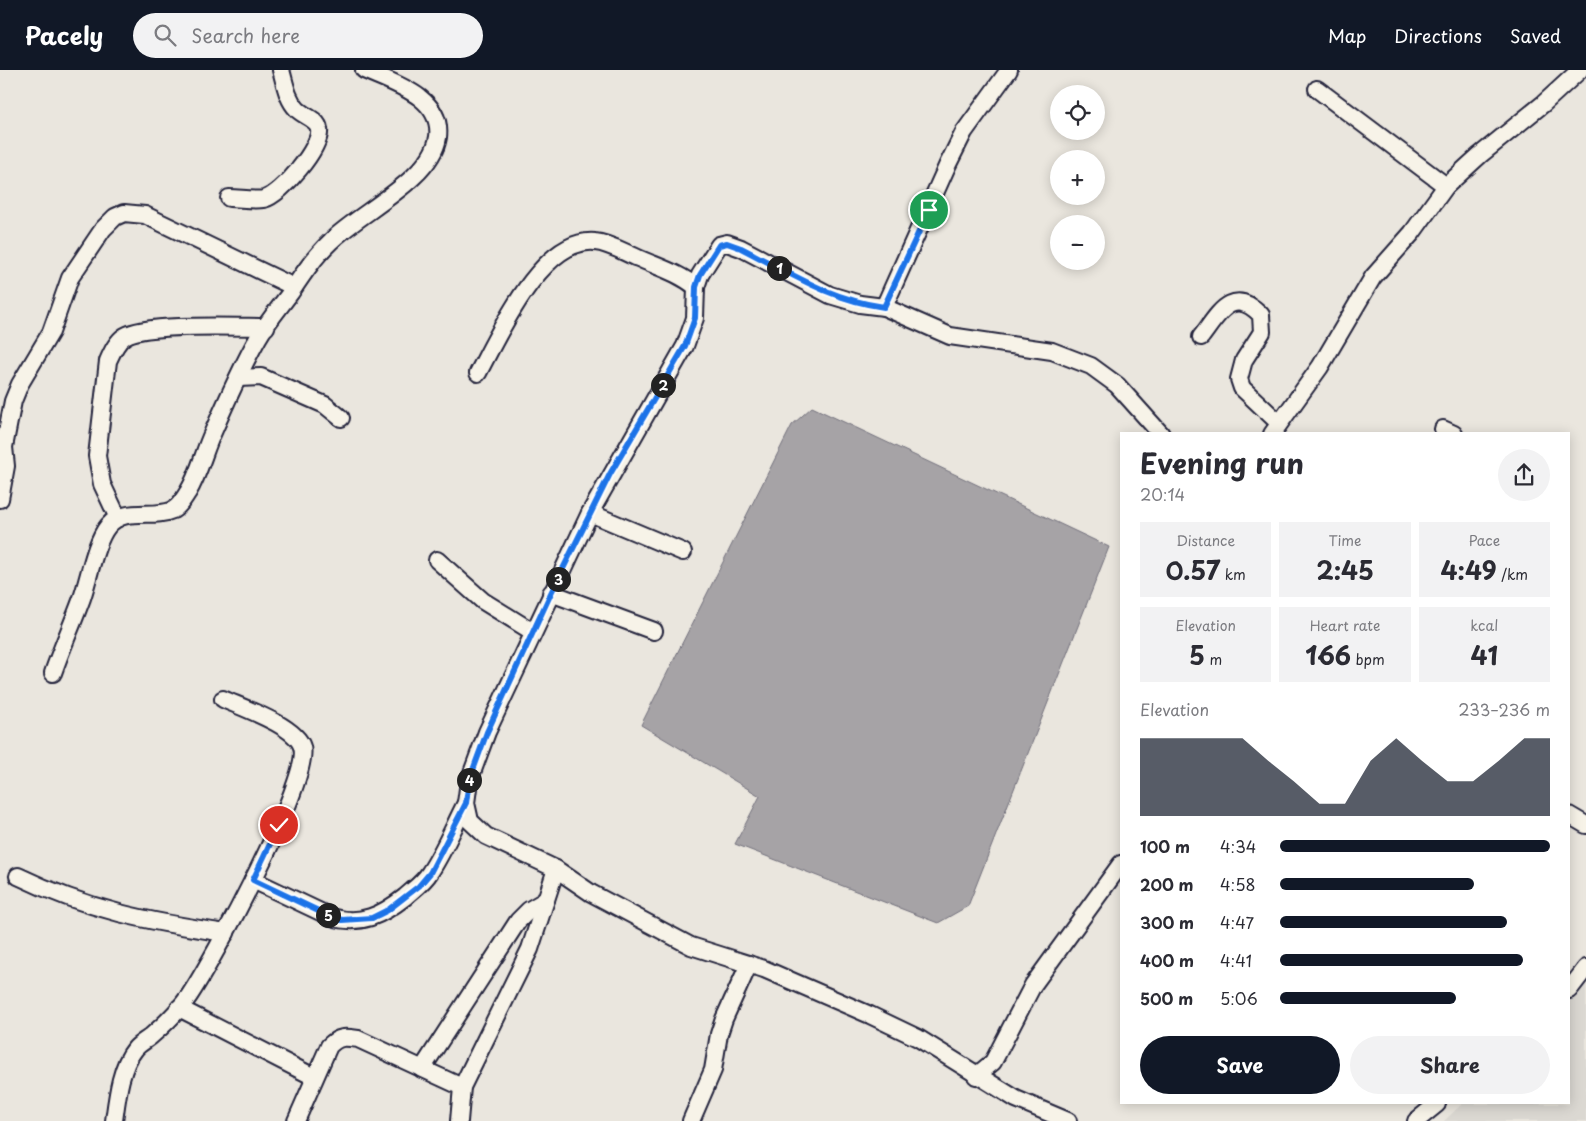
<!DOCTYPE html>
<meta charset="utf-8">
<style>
body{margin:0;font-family:"Playpen Sans",sans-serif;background:#f2f2f3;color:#2b2b33;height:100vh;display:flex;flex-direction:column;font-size:19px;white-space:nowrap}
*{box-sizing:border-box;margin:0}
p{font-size:16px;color:#7c7c81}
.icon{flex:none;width:28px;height:28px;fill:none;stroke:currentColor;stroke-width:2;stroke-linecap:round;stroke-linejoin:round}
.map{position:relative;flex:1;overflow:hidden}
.side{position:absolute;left:1120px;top:362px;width:450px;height:672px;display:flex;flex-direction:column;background:#fff;border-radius:0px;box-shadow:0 2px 12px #0003}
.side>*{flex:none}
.fabs{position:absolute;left:1050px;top:15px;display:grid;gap:10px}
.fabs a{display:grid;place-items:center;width:55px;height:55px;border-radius:50%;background:#fff;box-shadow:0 2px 12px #0003;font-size:25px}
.pin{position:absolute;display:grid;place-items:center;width:42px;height:42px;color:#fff;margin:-21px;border:2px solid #fff;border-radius:50%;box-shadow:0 1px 5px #0007}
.km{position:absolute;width:25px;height:25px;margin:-12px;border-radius:50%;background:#222;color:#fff;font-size:14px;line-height:25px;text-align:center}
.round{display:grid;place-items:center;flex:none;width:52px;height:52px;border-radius:26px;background:#f2f2f3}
.head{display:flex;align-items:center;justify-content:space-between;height:85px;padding:0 20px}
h1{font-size:28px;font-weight:700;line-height:38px}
.metrics{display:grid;grid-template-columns:repeat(3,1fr);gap:8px;height:85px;padding:5px 20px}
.metrics div{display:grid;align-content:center;border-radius:0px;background:#f2f2f3;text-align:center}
.metrics b{font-size:25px;font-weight:700}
.metrics small{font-size:14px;font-weight:400}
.metrics p{font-size:14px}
.chart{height:140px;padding:10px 20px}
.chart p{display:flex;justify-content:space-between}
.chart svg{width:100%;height:90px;margin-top:5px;fill:#111827;opacity:.7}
.cta{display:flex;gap:10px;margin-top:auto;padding:10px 20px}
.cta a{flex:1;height:58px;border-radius:30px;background:#111827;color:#fff;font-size:20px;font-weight:700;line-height:58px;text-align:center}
.cta a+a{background:#f2f2f3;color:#2b2b33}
ul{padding:0 20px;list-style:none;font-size:16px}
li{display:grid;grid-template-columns:80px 60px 1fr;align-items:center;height:38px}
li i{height:12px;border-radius:6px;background:#111827}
header{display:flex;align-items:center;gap:30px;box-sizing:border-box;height:70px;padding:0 25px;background:#111827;color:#fff}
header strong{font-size:24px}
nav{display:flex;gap:28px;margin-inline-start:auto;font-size:18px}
.search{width:350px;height:45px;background:#f2f2f3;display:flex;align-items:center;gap:12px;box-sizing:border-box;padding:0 18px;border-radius:28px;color:#7c7c81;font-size:19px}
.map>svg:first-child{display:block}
.built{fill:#dbd8d2}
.water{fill:#a6a3a6;stroke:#716f7b}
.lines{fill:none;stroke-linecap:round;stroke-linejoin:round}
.minor-casing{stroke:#22223b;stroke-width:20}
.minor{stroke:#f7f3e8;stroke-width:16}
.route-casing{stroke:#fff;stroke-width:10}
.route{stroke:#1a73e8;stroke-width:6}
</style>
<header>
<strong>Pacely</strong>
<div class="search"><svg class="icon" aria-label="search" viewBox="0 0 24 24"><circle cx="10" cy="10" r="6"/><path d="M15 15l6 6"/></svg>Search here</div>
<nav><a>Map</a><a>Directions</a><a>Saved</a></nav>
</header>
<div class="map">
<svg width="1586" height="1051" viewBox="0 0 1586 1051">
<rect width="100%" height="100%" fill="#eae6de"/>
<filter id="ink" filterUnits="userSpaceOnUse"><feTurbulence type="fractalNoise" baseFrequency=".02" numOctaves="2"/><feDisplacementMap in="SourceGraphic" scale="10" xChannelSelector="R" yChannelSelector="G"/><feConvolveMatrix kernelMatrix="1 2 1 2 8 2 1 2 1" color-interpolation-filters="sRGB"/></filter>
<g filter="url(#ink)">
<path class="built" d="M1586,911V1051H1444L1462,1034H1569V931Z"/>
<path class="water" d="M812,337L1109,477L968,836L938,853L735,774L760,726L641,655L792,355Z"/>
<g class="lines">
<defs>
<g id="minor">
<path d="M1317,19L1446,116"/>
<path d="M229,128C240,128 253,131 264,129C281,125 322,77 319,59C318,49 303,46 297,39C287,29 285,13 281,0"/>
<path d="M884,237L948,94L964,62L1009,0"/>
<path d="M1201,267C1218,245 1232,215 1261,245L1262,262L1244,290L1239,309L1242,318L1279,353"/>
<path d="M478,303C499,264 542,167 595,172C609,173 625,183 638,188C658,197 679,203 696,217"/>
<path d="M238,308L261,307L325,335L341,348"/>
<path d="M1443,359L1454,364"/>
<path d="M1272,364L1320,297L1373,207L1412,163L1446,116L1480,85L1543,34L1580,0"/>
<path d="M0,429L6,396L4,377L13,331L20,314L51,262L70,208L103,159L115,147L124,143L145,145L294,217"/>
<path d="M590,443L683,482"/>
<path d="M118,448L102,414L97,386L108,291C112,282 117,271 125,266C146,253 238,257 266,257"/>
<path d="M437,490L483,531L533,562"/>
<path d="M551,523L654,561"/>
<path d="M53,603C62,577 73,553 82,528C89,508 95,472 108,456C124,436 153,449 173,440C180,436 184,428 188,422C199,404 204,381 213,362C227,330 241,298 258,268C267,252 280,237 291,222C303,204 315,186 331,171C360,142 432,109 438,67C443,27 393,13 364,0"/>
<path d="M1569,745L1586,755"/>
<path d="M18,806C88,840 150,852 226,863"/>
<path d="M253,810L331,847C361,856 382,845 405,827C414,819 424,812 430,802C444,781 454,756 466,733"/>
<path d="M1569,920L1586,898"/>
<path d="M179,938L314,1007"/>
<path d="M422,999L518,851L529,840L546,830"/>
<path d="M976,1006L993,992L1033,915L1121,794"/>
<path d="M114,1051C117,1029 120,997 135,979C139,974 145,971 150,967C164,955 178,942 189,926C211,894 312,708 302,677C296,656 243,638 223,629"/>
<path d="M296,1051L329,976C339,966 345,967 358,969L462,1017"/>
<path d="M459,1051L462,1017L530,879L556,799"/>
<path d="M691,1051L713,1000L719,964L724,949L749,894"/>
<path d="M1068,1051L1016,1029L918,968L870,945L764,899L691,876L591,823L556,799L486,766L470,751L466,733L469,711L487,662L590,443L685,276L695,248L696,217L700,205L719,175L727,173L741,178L830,225L860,234L884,237L950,266L1052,281L1091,296L1117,315L1161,364"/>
<path d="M1416,1051L1437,1034"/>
</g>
</defs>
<use href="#minor" class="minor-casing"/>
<use href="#minor" class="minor"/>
</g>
</g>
<g class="lines" filter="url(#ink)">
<defs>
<path id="route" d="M279,755L253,810L331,847L342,850L372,848L388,840L419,816L430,803L466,733L469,711L487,662L551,523L610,404L685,276L695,248L696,217L700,205L719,175L727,173L741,178C790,203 828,229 884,237L929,140"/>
</defs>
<use href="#route" class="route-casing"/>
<use href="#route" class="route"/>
</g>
</svg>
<div class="fabs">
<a><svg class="icon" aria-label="locate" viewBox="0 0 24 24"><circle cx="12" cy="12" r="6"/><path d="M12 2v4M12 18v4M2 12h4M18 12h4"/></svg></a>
<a>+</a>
<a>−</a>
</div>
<div class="pin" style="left:929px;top:140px;background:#1e9e55"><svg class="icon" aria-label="arrive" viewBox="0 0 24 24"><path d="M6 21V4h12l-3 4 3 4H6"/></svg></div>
<div class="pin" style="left:279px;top:755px;background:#d93025"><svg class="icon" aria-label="check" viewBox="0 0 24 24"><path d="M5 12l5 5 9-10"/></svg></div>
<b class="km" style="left:779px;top:198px">1</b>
<b class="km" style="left:663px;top:315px">2</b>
<b class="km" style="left:558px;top:509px">3</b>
<b class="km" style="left:469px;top:710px">4</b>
<b class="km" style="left:328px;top:845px">5</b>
<section class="side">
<div class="head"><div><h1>Evening run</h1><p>20:14</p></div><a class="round"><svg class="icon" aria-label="share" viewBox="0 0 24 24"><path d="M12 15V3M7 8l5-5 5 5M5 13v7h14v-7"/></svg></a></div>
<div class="metrics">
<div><p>Distance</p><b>0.57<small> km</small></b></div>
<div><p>Time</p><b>2:45</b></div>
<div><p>Pace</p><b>4:49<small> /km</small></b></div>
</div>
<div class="metrics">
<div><p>Elevation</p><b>5<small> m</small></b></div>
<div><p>Heart rate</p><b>166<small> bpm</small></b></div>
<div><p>kcal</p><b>41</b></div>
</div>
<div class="chart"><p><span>Elevation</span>233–236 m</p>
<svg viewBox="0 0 160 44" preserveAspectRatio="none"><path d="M0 44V6L10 6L20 6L30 6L40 6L50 17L60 27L70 38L80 38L90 17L100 6L110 17L120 27L130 27L140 17L150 6L160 6V44z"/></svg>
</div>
<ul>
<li><b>100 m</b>4:34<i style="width:100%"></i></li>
<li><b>200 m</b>4:58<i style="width:72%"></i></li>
<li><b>300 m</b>4:47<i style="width:84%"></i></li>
<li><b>400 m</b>4:41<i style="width:90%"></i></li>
<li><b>500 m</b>5:06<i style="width:65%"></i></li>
</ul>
<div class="cta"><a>Save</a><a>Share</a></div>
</section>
</div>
